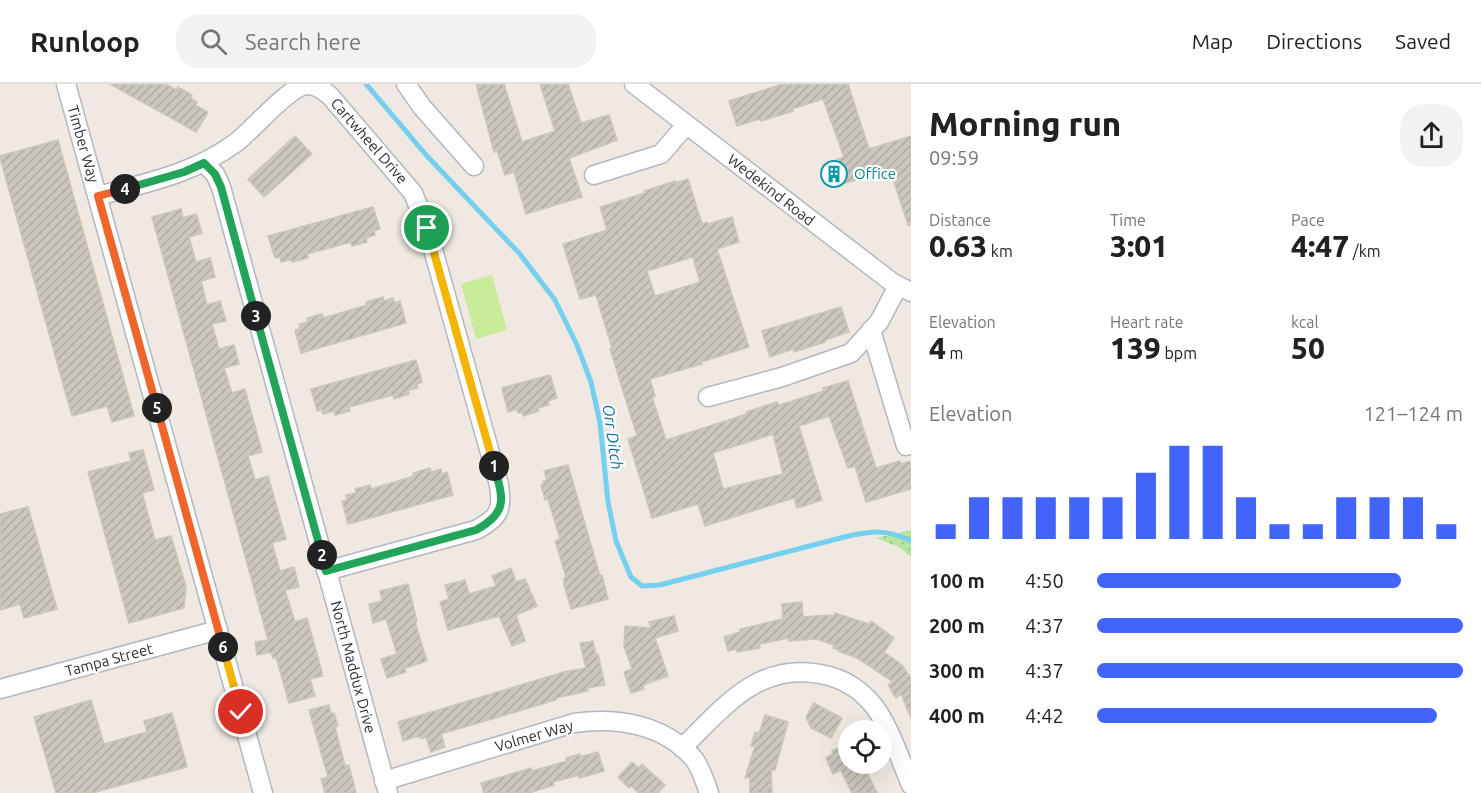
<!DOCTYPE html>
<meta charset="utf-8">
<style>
body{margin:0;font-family:Ubuntu,sans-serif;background:#f2f2f2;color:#222;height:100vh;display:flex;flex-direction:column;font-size:22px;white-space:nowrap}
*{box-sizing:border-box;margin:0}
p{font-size:20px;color:#767676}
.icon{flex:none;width:33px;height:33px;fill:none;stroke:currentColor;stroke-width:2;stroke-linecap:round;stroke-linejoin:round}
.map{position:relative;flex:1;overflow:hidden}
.drawer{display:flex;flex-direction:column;background:#fff;width:570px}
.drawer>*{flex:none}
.tools{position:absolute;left:838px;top:636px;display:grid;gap:12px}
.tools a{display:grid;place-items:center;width:54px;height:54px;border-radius:50%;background:#fff;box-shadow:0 6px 24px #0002;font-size:30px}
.pin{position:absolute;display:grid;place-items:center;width:51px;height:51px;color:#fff;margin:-26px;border:3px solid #fff;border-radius:50%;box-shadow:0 2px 6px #0007}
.km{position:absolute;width:30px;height:30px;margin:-15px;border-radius:50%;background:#222;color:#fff;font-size:16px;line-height:30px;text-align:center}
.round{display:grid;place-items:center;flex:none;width:63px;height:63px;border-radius:24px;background:#f2f2f2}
.overview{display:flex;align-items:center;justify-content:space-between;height:102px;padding:0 18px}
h1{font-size:33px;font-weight:800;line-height:45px}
.metrics{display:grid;grid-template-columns:repeat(3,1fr);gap:9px;height:102px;padding:6px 18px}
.metrics div{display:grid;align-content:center}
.metrics b{font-size:30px;font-weight:800}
.metrics small{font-size:16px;font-weight:400}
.metrics p{font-size:16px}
.chart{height:168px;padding:12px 18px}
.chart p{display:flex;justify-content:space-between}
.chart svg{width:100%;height:108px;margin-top:6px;stroke:#4264fb;stroke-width:6}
ul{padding:0 18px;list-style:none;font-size:20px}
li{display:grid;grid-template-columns:96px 72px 1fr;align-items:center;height:45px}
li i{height:15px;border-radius:8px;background:#4264fb}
header{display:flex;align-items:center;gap:36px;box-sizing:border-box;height:84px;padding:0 30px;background:#fff;border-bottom:2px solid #e0e0e0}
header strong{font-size:28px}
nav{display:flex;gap:33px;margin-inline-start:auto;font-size:21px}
.search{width:420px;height:54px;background:#f2f2f2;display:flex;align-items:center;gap:15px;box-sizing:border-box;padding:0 21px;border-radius:24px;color:#767676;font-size:22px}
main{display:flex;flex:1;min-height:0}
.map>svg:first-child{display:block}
.grass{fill:url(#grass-dots)}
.pitch{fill:#c9ec9a}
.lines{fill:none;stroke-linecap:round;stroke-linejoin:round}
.stream{stroke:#75cff0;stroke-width:5}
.building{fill:url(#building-hatch);stroke:#cbc5ba;stroke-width:1.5;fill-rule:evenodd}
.minor-casing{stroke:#b4b7c1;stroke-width:21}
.minor{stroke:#fff;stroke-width:18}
.split-1-casing{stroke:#fff;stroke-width:12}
.split-2-casing{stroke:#fff;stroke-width:12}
.split-3-casing{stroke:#fff;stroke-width:12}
.split-4-casing{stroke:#fff;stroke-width:12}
.split-5-casing{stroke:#fff;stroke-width:12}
.split-6-casing{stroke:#fff;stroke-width:12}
.split-7-casing{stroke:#fff;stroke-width:12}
.split-1{stroke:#f5b400;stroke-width:8}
.split-2{stroke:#22a559;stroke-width:8}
.split-3{stroke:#22a559;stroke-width:8}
.split-4{stroke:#22a559;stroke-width:8}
.split-5{stroke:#f0652b;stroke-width:8}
.split-6{stroke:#f0652b;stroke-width:8}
.split-7{stroke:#f5b400;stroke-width:8}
.labels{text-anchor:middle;stroke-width:4.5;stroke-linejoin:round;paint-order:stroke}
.street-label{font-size:15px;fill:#2e2e2e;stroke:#fff}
.culture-label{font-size:15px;fill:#0d838f;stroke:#fff;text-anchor:start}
.water-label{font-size:16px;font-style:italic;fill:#0d6fa3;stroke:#fff}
</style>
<header>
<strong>Runloop</strong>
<div class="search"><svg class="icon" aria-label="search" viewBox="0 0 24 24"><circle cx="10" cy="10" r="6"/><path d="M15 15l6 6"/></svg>Search here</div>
<nav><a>Map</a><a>Directions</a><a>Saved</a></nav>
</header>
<main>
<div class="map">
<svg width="911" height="709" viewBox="0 0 911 709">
<defs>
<pattern id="grass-dots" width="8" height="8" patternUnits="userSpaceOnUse" patternTransform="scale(1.5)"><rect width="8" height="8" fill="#b6e59e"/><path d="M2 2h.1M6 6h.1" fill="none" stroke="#9dc588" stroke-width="1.8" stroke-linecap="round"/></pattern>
<pattern id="building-hatch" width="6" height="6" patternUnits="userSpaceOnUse" patternTransform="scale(1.5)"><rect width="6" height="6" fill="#cbc7bf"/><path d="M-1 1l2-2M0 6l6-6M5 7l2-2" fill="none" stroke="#afaba4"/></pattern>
</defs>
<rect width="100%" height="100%" fill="#efe9e1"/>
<path class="grass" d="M911,446V473L899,463L876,454Z"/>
<path class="pitch" d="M492,191L507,246L476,255L461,200Z"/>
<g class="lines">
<path class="stream" d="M366,0L427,72L519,169L555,216L577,261L591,298L600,339L608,418L616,457L631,493L642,502L660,501L848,452C873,447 887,445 911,457"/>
</g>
<g class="building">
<path d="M110,0H166L176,6L178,3L192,11L190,14L197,18L195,21L208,28L196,48Z"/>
<path d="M476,0H504L522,58L555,47L540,0H568L581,39L609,31L617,56L569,74L582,113L526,130L514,88L505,91L497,67L494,68Z"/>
<path d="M783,0H848L869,65L911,52V141H908L891,89L869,96L868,93L830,103L823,81L844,73L823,15L792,25L793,27L761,37L760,35L737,42L729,17Z"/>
<path d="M295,52L312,70L264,113L248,95Z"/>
<path d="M58,56L134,332L112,338L107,322L72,332L0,74V72Z"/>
<path d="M688,95L702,140L707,138L708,140L732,133L739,158L717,165L749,263L701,278L702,280L650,295L655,312L652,313L666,356L747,330L746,328L777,318L779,321L824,307L823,304L848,297L876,384L900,377L901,380L911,377V405L866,418L855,382L848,384L829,332L799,342L822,416L797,424L794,414L705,442L698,420L652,434L628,355L637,352L610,265L612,264L596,211L580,215L563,160L607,146L600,123L645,109L644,107L675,97V99ZM693,173L700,198L655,212L647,187ZM773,350L783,390L723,405L713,369Z"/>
<path d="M373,123L380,145L374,147L375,151L366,154L367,158L352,162L351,158L307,170L308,174L292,178V175L281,178L280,173L275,174L268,152Z"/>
<path d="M181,125L183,134L196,130L202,149L189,153L196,178L210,174L215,193L201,197L207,221L220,217L226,237L212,240L219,265L234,261L239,280L224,284L232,309L245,305L262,368L248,372L255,396L268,392L286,455L272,459L280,487L294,483L299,503L285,506L295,538L307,534L323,592L310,595L315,612L289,619L276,573L273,574L271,568L257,571L255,558L268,556L152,133Z"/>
<path d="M383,213L384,217L393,214L395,219L400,217L406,239L301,269L295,246L300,245L299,240L308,238L307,234L322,230L324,234L367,221L366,218Z"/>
<path d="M841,223L849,248L825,256V258L794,268L793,265L770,273L762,247Z"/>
<path d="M416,276L422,298L417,300L418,304L408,306L409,310L394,315L393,311L349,323L350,327L335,331L334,327L323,330L322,326L317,327L311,305Z"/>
<path d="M550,291L557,314L548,317L549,321L538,324L539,327L523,332L522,328L518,329L517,325L508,328L502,304Z"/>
<path d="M143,366L154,406L142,409L155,456L171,452L186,503L184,524L129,539L88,388L131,377L129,369Z"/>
<path d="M568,381L600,492L602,491L608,515L571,525L564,501V494L566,493L555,457L560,455L548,415L545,416L541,401H544L543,397L547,396L544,387Z"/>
<path d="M430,384L431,388L441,385L442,390L447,388L453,411L348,440L342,417L347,416L346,411L356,409L355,405L370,401L371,405L414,392L413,389Z"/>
<path d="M28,423L57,525L24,534L20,520L0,526V430Z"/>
<path d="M511,484L516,498L525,495L537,522L516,531L525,557L512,562L499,532L448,546L440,518L449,515L445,501L465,496L469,510L496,502L492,492Z"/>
<path d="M408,500L417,537L415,538L427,577L405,584L406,588L387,594L381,575L397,570L386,535L373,539L369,520L382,517L380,507Z"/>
<path d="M802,518L803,533L829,531L834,532L835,529L869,540L871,537L894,554L884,568L902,581L911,594V634L901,610L896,614L888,601L893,598L857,574L838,567L839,566L833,564L834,561L816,555L789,557V554L759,560L760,564L737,568L736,565L728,567L724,553L740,548V545L783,535L782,520Z"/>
<path d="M674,532L678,547L655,554L668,592L643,601L644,605L631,609L624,588L632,585L624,562L625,542L651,544L649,538Z"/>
<path d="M593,557L596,571L598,570L605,601L587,604L588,607L556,614V616L441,650L445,663L431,668L426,653L421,655V653H414L403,657L398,638L564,588L586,584L580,559Z"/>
<path d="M91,616L104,660L147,648L144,637L172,629L187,683L92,709H56L34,633Z"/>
<path d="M814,619L842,634L831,654L811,644L806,633Z"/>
<path d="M329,621L331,630L334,629L338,642L335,643L345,682L349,681L356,709H325L321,695L328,693L309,626Z"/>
<path d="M765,631L788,638L775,686H771L772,709H750V693L745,694L755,662H751L755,648L759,649Z"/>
<path d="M849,659V680H863L877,709H852L841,686L833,690L826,674L833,670L832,667Z"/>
<path d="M598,668L604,687L579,694V691L553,698L554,701L529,709H484L481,699L531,684L532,687L567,677L566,674L580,670V673Z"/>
<path d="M632,678L639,684L642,680L665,701L658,709H639L631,702L629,704L618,693Z"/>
</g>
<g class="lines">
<defs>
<g id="minor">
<path d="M66,0L263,709"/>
<path d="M406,0L422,23L474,82"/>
<path d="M634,0L893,199L911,208"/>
<path d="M204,79L215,90L221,103L388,709"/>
<path d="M594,91L661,70L686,41"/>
<path d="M98,112C146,99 192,90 234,60C253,46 283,9 304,1C315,0 324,6 331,13L413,109L427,144L499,401C503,427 499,433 476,446L326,487"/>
<path d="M871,246L906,362"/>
<path d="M708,313L782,293L851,269L879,238L898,202"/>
<path d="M0,605L218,546"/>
<path d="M682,664C726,621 761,574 829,592C853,598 873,616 884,638C895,658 902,680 911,701"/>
<path d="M384,697L574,639C617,633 664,640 694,675C701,684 705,698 709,709"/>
</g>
</defs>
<use href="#minor" class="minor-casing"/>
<use href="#minor" class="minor"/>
</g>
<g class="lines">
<defs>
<path id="split-1" d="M427,144L494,382"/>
<path id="split-2" d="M322,471L326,487L476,446C509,428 503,414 494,382"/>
<path id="split-3" d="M256,232L322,471"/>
<path id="split-4" d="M125,105L184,88L204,79L215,90L221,103L256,232"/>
<path id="split-5" d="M125,105L98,112L157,324"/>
<path id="split-6" d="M157,324L223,563"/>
<path id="split-7" d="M223,563L241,628"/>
</defs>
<use href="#split-1" class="split-1-casing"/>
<use href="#split-2" class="split-2-casing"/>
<use href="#split-3" class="split-3-casing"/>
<use href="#split-4" class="split-4-casing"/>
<use href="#split-5" class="split-5-casing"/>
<use href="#split-6" class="split-6-casing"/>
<use href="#split-7" class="split-7-casing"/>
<use href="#split-1" class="split-1"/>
<use href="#split-2" class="split-2"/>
<use href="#split-3" class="split-3"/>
<use href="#split-4" class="split-4"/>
<use href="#split-5" class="split-5"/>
<use href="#split-6" class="split-6"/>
<use href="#split-7" class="split-7"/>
</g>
<defs>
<symbol id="building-ring" viewBox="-11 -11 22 22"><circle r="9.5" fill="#fff" stroke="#0f9aa8" stroke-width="1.5"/><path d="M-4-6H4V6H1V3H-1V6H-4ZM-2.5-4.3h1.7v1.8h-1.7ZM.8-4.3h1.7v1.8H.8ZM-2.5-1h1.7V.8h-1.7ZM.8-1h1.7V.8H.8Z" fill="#0f9aa8"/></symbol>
</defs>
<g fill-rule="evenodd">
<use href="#building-ring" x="819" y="75" width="30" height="30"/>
</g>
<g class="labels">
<g class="street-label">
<text transform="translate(369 57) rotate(49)" y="5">Cartwheel Drive</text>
<text transform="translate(83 60) rotate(74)" y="5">Timber Way</text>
<text transform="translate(771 106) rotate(38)" y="5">Wedekind Road</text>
<text transform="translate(109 576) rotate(-15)" y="5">Tampa Street</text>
<text transform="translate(353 583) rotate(75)" y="5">North Maddux Drive</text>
<text transform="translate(534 652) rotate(-16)" y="5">Volmer Way</text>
</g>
<g class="culture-label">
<text x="854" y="95">Office</text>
</g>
<g class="water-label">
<text transform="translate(613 353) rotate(82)" y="6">Orr Ditch</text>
</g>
</g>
</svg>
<div class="tools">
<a><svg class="icon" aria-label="locate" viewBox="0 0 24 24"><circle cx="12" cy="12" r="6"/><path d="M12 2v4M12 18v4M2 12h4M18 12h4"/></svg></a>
</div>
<div class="pin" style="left:427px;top:144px;background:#1e9e55"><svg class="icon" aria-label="arrive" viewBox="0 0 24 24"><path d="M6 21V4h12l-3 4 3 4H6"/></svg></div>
<div class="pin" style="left:241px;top:628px;background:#d93025"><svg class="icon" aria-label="check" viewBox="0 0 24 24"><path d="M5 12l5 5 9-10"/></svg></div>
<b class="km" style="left:494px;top:382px">1</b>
<b class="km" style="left:322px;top:471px">2</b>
<b class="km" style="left:256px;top:232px">3</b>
<b class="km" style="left:125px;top:105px">4</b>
<b class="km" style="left:157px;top:324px">5</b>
<b class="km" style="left:223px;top:563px">6</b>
</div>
<section class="drawer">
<div class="overview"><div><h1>Morning run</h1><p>09:59</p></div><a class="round"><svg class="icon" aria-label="share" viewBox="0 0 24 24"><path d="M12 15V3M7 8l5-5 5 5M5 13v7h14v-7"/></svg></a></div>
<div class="metrics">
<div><p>Distance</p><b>0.63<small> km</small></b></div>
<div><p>Time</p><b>3:01</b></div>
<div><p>Pace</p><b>4:47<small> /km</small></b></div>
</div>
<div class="metrics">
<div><p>Elevation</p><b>4<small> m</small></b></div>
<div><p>Heart rate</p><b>139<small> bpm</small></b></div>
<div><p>kcal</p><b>50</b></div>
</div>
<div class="chart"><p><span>Elevation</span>121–124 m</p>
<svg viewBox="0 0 160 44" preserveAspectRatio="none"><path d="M5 44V38M15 44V27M25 44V27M35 44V27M45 44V27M55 44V27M65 44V17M75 44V6M85 44V6M95 44V27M105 44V38M115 44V38M125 44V27M135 44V27M145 44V27M155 44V38"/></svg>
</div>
<ul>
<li><b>100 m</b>4:50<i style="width:83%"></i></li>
<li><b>200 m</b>4:37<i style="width:100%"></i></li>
<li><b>300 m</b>4:37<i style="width:100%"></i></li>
<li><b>400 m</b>4:42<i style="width:93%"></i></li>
</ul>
</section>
</main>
